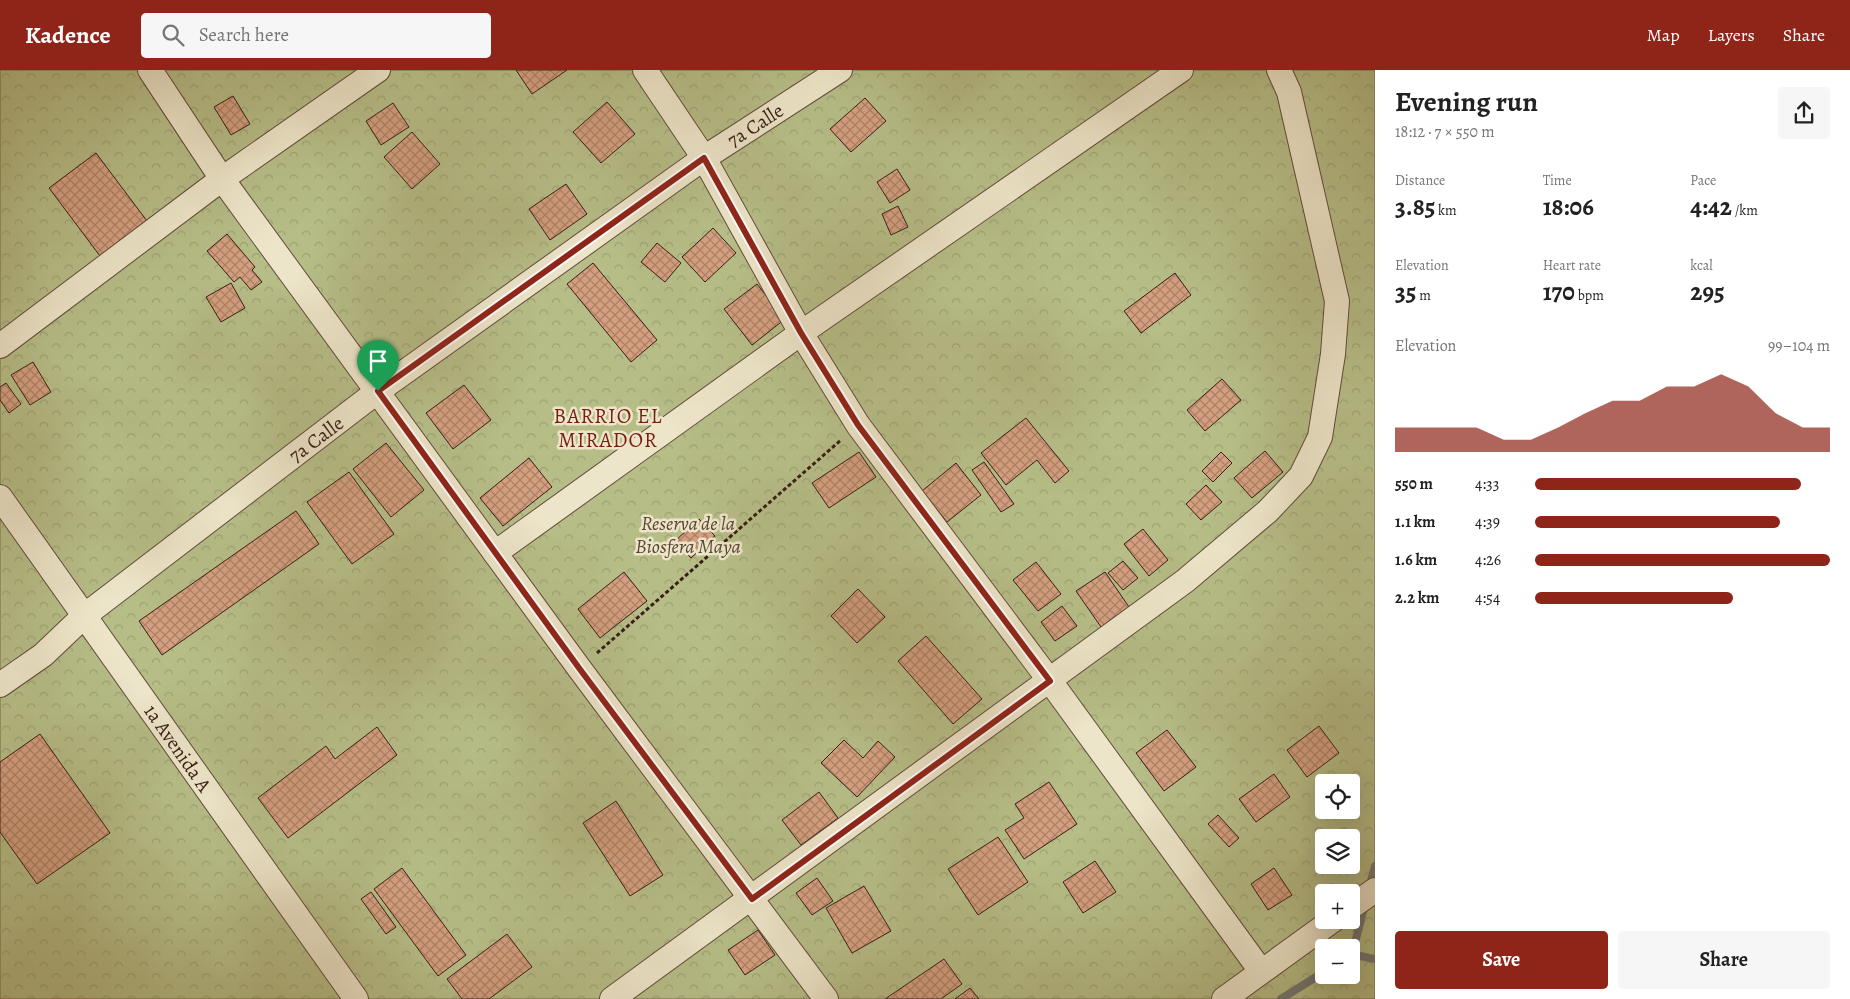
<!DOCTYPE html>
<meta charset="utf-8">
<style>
body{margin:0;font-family:Alegreya,serif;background:#f6f6f6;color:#222;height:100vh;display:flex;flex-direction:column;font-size:19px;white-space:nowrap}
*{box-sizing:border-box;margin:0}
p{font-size:16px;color:#767676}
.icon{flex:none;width:28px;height:28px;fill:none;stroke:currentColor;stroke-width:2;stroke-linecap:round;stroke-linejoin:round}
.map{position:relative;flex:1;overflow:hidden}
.side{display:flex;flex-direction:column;background:#fff;width:475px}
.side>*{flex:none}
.buttons{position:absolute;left:1315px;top:704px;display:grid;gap:10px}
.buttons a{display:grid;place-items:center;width:45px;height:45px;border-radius:5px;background:#fff;box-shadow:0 5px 20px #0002;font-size:25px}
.pin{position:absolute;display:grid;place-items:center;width:42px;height:42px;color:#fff;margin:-51px -21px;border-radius:50% 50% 50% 0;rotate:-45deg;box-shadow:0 0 5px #0007}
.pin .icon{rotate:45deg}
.round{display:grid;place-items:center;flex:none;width:52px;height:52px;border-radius:5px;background:#f6f6f6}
.summary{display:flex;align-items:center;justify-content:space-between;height:85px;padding:0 20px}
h1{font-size:28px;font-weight:700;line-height:38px}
.figures{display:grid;grid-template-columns:repeat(3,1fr);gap:8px;height:85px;padding:5px 20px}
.figures div{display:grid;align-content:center}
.figures b{font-size:25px;font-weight:700}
.figures small{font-size:14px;font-weight:400}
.figures p{font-size:14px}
.chart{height:140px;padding:10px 20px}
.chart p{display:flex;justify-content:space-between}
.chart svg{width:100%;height:90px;margin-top:5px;fill:#8f2418;opacity:.7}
.action{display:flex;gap:10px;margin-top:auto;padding:10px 20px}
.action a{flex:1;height:58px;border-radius:5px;background:#8f2418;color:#fff;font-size:20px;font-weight:700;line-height:58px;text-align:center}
.action a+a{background:#f6f6f6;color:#222}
ul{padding:0 20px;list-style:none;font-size:16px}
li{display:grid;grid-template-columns:80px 60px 1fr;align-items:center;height:38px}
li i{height:12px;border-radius:6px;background:#8f2418}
header{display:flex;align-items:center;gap:30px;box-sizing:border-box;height:70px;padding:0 25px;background:#8f2418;color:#fff}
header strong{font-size:24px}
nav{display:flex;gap:28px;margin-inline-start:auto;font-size:18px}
.search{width:350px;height:45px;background:#f6f6f6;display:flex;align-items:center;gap:12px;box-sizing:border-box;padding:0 18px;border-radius:5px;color:#767676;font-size:19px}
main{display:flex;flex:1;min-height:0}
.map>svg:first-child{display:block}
.park{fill:url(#park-crowns);stroke:#776e4e;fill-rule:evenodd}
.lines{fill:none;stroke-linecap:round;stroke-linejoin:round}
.stream{stroke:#737976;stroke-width:8}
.building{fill:url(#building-cross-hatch);stroke:#381e16}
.street-casing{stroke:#634c3c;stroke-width:26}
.path{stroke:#381e16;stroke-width:3;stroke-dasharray:4 2.5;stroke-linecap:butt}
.street{stroke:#ede5c9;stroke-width:24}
.route-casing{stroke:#fff;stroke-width:10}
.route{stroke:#8f2418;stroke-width:6}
.labels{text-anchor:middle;stroke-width:5;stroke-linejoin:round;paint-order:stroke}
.street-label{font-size:20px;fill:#381e16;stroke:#ede5c9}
.park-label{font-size:20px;font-style:italic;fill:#584632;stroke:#ede5c9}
.neighbourhood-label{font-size:21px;letter-spacing:1px;fill:#7a1f14;stroke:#ede5c9}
</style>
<header>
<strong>Kadence</strong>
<div class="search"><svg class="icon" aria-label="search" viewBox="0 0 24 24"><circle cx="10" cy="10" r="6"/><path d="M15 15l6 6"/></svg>Search here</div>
<nav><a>Map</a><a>Layers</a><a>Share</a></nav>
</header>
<main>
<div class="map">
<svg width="1375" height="929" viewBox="0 0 1375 929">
<defs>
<pattern id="park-crowns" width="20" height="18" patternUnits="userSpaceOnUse" patternTransform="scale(1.25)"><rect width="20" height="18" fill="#b6bd87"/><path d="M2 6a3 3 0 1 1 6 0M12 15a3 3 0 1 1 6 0" fill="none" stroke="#9da274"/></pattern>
<pattern id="building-cross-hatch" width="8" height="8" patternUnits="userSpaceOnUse" patternTransform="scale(1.25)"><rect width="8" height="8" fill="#d49f7f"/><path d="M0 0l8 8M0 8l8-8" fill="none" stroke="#ad8167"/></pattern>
</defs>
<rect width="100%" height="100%" fill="#e3d7ac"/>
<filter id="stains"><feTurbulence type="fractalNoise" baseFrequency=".004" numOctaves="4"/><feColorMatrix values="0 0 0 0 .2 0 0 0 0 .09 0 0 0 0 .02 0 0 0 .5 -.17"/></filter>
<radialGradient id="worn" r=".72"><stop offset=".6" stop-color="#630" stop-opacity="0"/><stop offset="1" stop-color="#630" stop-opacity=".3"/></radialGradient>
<path class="park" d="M0,0H1375V929H0ZM1324,712H1351V740H1324ZM1324,768H1351V795H1324ZM1324,822H1351V850H1324ZM1324,878H1351V905H1324Z"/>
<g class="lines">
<g class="stream">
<path d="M1369,818L1375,796"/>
<path d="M1351,884L1375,889"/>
<path d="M1352,884L1365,834"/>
<path d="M1281,929L1324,902"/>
</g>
</g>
<g class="building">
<path d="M516,0H567L532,24Z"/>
<path d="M233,26L250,54L231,65L214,37Z"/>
<path d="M865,28L886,51L851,82L830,59Z"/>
<path d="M607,32L635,64L601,93L573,62Z"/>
<path d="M393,33L409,57L381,75L366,51Z"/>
<path d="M412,62L440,94L412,119L384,87Z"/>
<path d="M96,83L147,151L100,186L49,118Z"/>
<path d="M897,99L910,120L890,133L877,112Z"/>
<path d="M566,114L587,144L550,170L529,139Z"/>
<path d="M898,136L908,157L891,165L882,144Z"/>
<path d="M713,158L736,183L705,212L682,187Z"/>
<path d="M227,164L255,197L252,200L262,212L251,220L240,207L234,212L207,181Z"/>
<path d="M657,173L681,193L665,212L641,192Z"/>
<path d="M593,193L657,270L631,292L567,214Z"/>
<path d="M1175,203L1191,225L1141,263L1124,241Z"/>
<path d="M231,213L245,238L221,252L206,227Z"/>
<path d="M757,214L785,249L752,275L724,239Z"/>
<path d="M33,292L51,322L30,335L11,305Z"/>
<path d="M1222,309L1241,330L1205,361L1187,340Z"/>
<path d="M6,313L21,334L9,343L0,330V317Z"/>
<path d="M464,315L491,350L453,379L426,343Z"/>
<path d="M1026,348L1069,401L1055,413L1037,390L1006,415L981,383Z"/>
<path d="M386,373L424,420L391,447L353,399Z"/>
<path d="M1265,381L1283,402L1252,428L1234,408Z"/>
<path d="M859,382L876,407L829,438L812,413Z"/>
<path d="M1221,382L1232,393L1213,412L1202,401Z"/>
<path d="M529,388L552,417L503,456L480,428Z"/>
<path d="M984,392L1014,434L1001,442L972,400Z"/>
<path d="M956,393L981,425L947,452L922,421Z"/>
<path d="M349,402L394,464L352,494L307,432Z"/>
<path d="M1206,415L1222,432L1201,450L1186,434Z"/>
<path d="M296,441L319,474L162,585L139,551Z"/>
<path d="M699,449L715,466L691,488L675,471Z"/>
<path d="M1143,459L1168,490L1149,506L1124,474Z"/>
<path d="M1123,491L1138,508L1123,520L1108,503Z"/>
<path d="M1036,492L1061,524L1038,541L1013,510Z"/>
<path d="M624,502L647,531L600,568L578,539Z"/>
<path d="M1105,502L1129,537L1101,557L1076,521Z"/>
<path d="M858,519L885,547L857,573L831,546Z"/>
<path d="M1062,536L1077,556L1055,571L1041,552Z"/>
<path d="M926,566L982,629L953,654L898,591Z"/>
<path d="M1319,656L1339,683L1307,707L1287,680Z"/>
<path d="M377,657L397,685L288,768L258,728L326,676L335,689Z"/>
<path d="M1167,660L1196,697L1164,721L1136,683Z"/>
<path d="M40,664L110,763L37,814L0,762V692Z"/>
<path d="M844,670L863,688L878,671L895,687L857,727L821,693Z"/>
<path d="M1274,704L1290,727L1256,752L1239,729Z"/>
<path d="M1049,712L1077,754L1024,789L1005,760L1024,748L1015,734Z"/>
<path d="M819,722L838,748L801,775L782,750Z"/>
<path d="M616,731L663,805L630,826L583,753Z"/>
<path d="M1218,745L1239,768L1229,777L1208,754Z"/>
<path d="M998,767L1028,812L978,845L948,799Z"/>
<path d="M1095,791L1116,822L1083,843L1063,812Z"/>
<path d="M402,798L466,885L438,906L374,819Z"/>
<path d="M1274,798L1292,825L1268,840L1251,814Z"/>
<path d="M817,808L833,831L812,845L796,823Z"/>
<path d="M864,816L891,861L852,883L826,838Z"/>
<path d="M371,822L396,857L386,864L361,829Z"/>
<path d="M758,860L775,885L745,905L728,880Z"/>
<path d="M507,864L532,897L489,929H462L447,909Z"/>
<path d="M944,889L962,914L941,929H885Z"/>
<path d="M970,918L979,929H955Z"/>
</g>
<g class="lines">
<defs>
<g id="street">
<path d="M150,0L222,109L579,598L826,929"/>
<path d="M645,0L704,88L801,263L858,355L1050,611L1261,901"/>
<path d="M0,276L222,109L378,0"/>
<path d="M0,427L356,929"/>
<path d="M495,483L801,263L1181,0"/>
<path d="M0,615L43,585L84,546L378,321L704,88L840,0"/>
<path d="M1351,837L1375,820"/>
<path d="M612,929L1185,511L1268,441L1301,406L1320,367L1333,284L1337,231L1289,22L1279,0"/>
<path d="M1224,929L1333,850"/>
</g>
</defs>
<use href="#street" class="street-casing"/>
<path class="path" d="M597,583L841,370"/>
<use href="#street" class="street"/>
</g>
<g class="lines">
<defs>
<path id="route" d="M704,88L801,263L858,355L1050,611L752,829L579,598L378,321Z"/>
</defs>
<use href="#route" class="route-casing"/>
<use href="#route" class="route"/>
</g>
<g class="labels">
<g class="street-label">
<text transform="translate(755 55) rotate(-33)" y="7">7a Calle</text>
<text transform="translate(316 369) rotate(-37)" y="7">7a Calle</text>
<text transform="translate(178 678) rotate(55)" y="7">1a Avenida A</text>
</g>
<g class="park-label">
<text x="688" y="460">Reserva de la<tspan x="688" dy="23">Biosfera Maya</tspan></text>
</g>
<g class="neighbourhood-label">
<text x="608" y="353">BARRIO EL<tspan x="608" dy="24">MIRADOR</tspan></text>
</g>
</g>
<rect width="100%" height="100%" filter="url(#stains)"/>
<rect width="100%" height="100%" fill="url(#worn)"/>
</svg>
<div class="buttons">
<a><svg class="icon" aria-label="locate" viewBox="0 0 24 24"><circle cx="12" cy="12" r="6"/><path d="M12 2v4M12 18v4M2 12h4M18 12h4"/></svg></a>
<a><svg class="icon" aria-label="layers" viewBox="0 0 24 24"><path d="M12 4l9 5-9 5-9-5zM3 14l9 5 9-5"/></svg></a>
<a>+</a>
<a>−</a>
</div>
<div class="pin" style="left:378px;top:321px;background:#1e9e55"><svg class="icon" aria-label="arrive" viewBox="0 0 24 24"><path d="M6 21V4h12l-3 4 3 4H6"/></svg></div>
</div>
<section class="side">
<div class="summary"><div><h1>Evening run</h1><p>18:12 · 7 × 550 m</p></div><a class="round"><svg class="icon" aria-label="share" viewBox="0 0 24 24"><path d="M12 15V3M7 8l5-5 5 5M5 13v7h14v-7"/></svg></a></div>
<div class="figures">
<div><p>Distance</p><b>3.85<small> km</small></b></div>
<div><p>Time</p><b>18:06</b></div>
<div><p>Pace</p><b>4:42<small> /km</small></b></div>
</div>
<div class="figures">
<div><p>Elevation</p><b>35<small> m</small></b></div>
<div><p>Heart rate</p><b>170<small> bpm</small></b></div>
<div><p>kcal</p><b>295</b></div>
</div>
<div class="chart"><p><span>Elevation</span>99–104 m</p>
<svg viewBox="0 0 160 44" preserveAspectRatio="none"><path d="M0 44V32L10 32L20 32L30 32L40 38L50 38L60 32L70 25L80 19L90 19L100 12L110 12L120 6L130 12L140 25L150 32L160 32V44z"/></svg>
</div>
<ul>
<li><b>550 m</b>4:33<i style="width:90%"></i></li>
<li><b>1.1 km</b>4:39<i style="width:83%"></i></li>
<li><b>1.6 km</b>4:26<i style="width:100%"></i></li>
<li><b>2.2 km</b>4:54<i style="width:67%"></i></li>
</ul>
<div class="action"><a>Save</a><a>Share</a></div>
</section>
</main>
